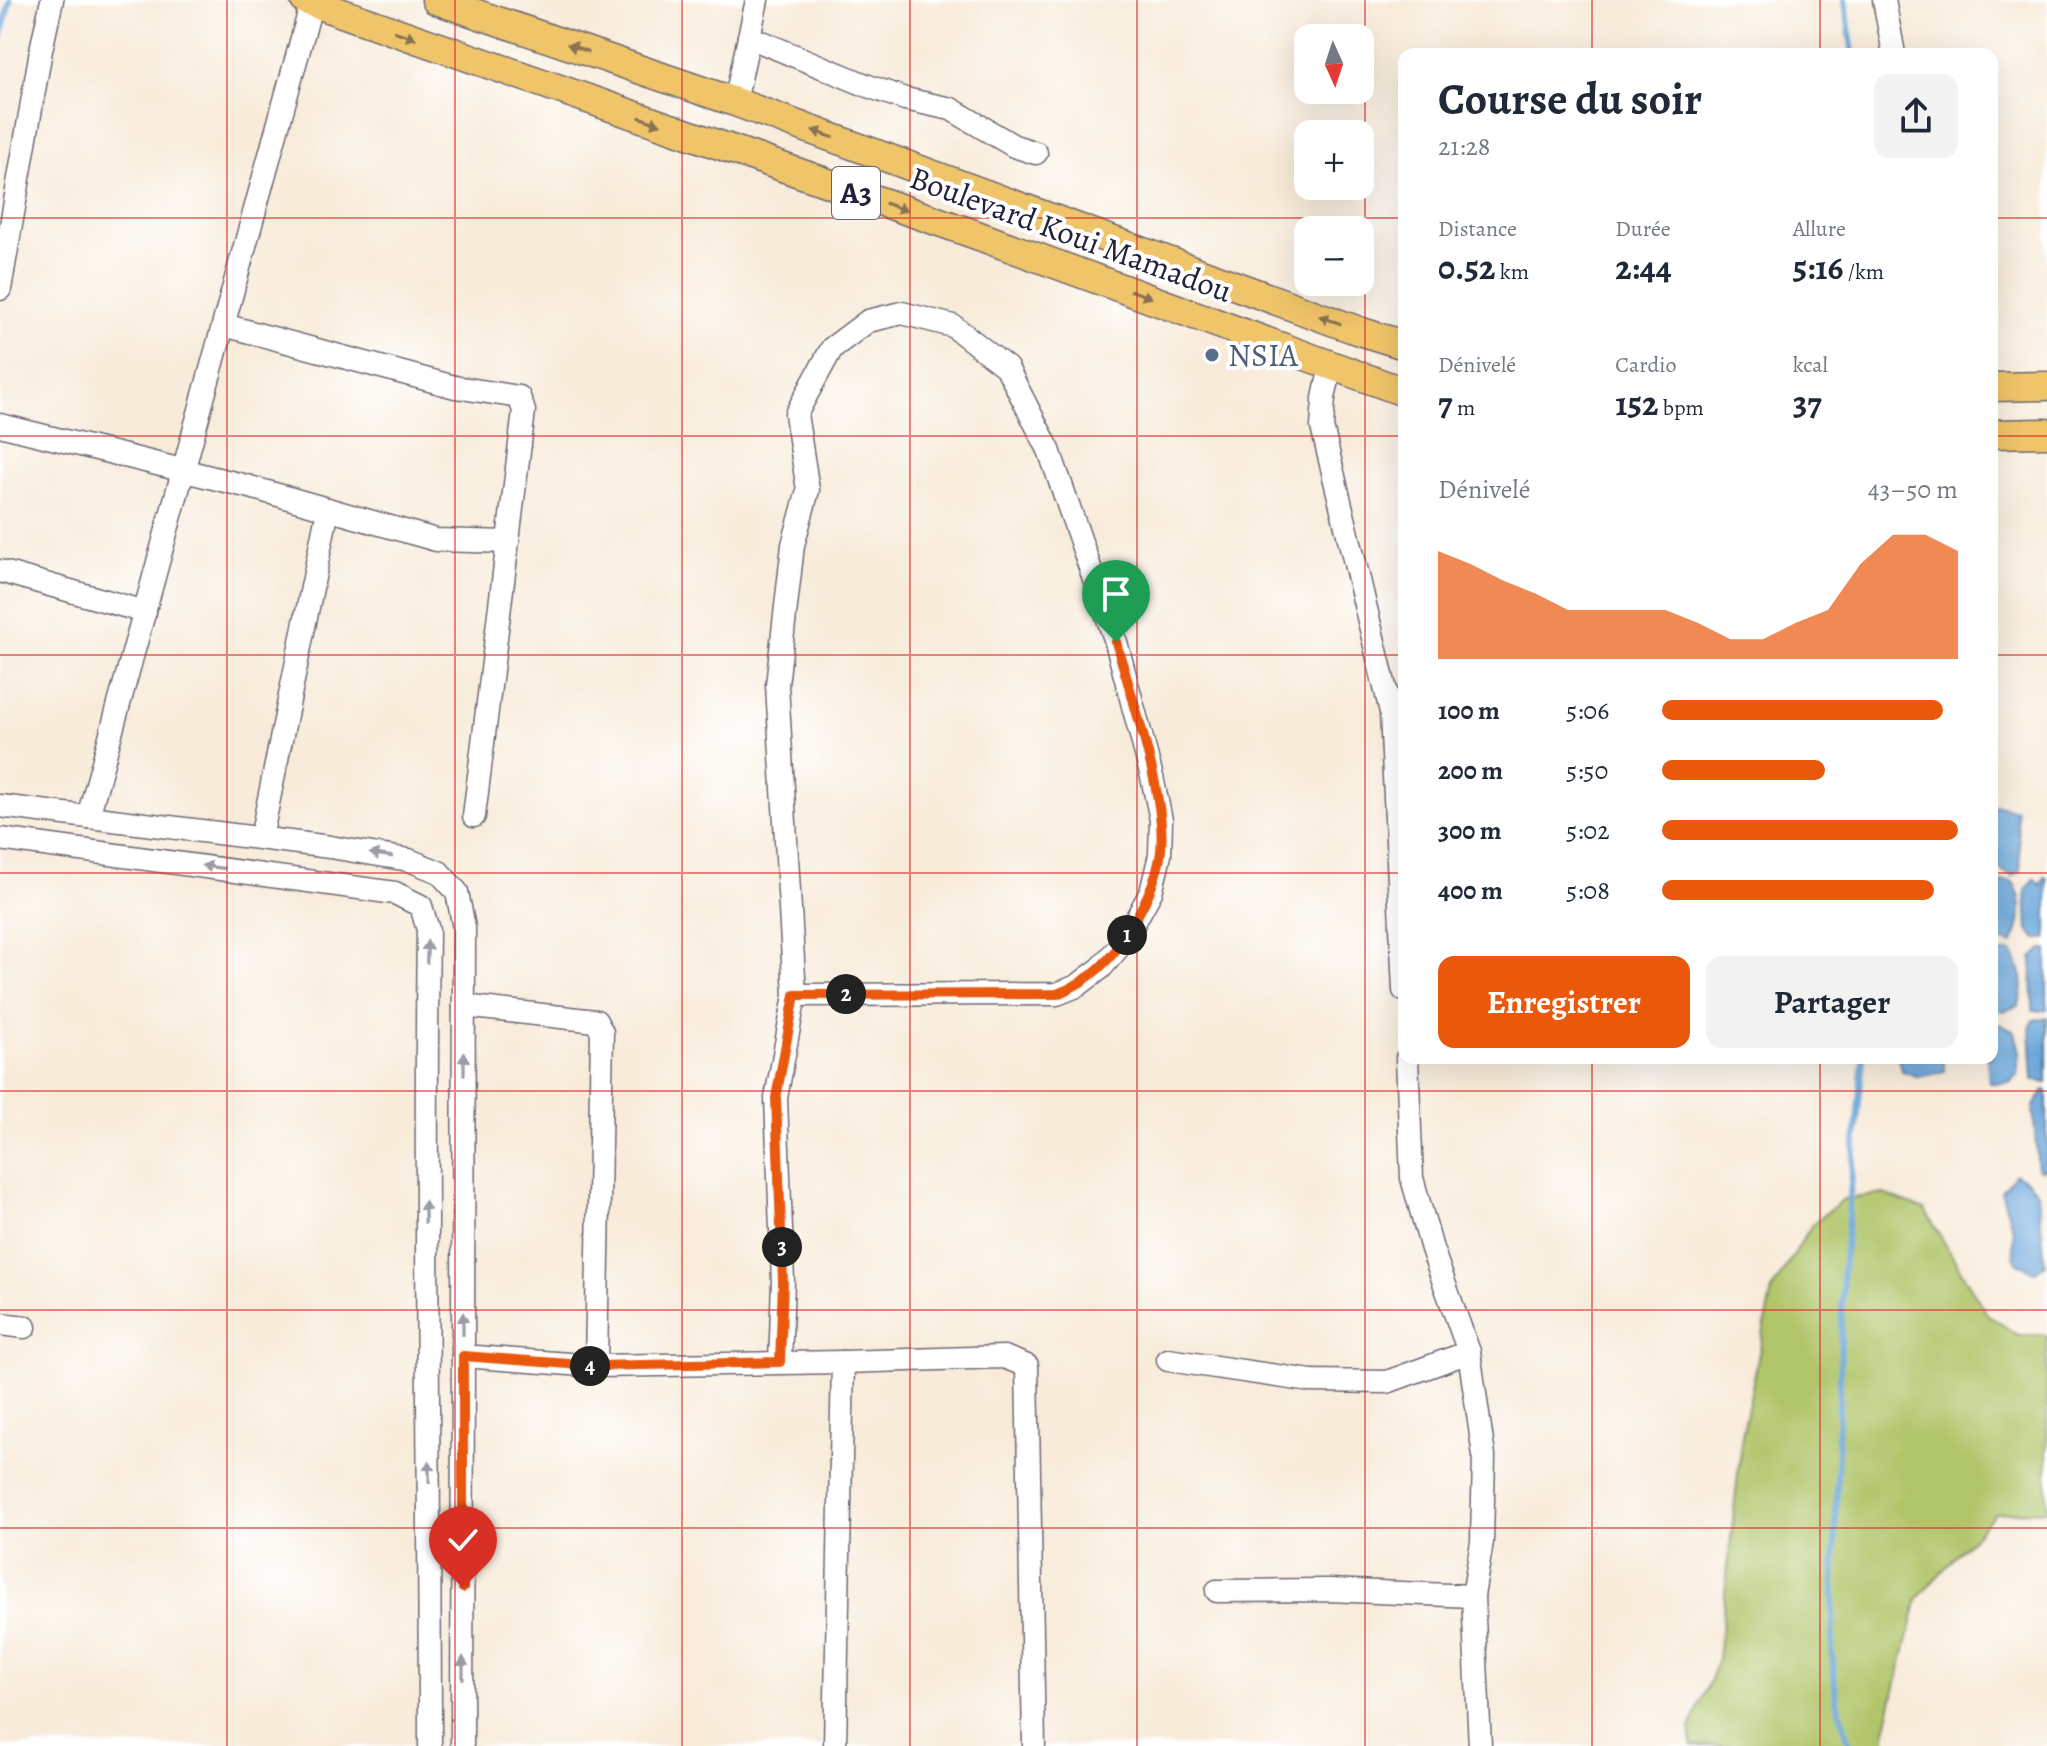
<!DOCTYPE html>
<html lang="fr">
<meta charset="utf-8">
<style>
body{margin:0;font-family:Alegreya,serif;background:#f2f2f3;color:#1f2937;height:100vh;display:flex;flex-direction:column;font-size:30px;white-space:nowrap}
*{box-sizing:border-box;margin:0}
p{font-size:26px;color:#747a83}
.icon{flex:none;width:44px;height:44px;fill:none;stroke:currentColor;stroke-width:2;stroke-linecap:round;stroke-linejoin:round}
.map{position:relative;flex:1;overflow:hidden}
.details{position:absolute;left:1398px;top:48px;width:600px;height:1016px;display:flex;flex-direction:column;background:#fff;border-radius:16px;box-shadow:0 8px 32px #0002}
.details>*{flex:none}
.needle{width:52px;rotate:177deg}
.buttons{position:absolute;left:1294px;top:24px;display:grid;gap:16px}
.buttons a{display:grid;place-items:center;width:80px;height:80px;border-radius:16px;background:#fff;box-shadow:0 8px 32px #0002;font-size:40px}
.pin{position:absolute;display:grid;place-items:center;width:68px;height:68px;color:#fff;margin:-82px -34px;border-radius:50% 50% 50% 0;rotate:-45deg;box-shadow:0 0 8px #0007}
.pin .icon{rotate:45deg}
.km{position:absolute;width:40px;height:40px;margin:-20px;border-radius:50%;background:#222;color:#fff;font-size:22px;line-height:40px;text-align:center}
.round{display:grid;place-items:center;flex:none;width:84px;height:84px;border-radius:16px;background:#f2f2f3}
.summary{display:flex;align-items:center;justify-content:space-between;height:136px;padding:0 40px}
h1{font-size:44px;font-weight:700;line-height:60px}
.metrics{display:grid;grid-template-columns:repeat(3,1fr);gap:12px;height:136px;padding:8px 40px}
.metrics div{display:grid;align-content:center}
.metrics b{font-size:34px;font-weight:700}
.metrics small{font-size:22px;font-weight:400}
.metrics p{font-size:22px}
.chart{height:224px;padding:16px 40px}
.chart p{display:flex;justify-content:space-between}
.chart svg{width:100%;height:144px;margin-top:8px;fill:#ea580c;opacity:.7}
.button{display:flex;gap:16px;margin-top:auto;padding:16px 40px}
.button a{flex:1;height:92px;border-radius:16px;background:#ea580c;color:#fff;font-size:32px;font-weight:700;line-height:92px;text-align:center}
.button a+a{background:#f2f2f3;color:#1f2937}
ul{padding:0 40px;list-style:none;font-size:26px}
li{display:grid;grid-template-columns:128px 96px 1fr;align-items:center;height:60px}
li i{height:20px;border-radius:10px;background:#ea580c}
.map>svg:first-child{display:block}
.green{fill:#b0c569;stroke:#697452;stroke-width:2}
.water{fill:#69a6da;stroke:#46648a;stroke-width:2}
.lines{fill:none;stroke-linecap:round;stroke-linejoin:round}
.stream{stroke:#69a6da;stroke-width:6}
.minor-casing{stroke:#6d6872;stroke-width:25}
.major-casing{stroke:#6d6872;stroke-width:31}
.minor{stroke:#fff;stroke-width:22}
.major{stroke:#f0c469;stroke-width:28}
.oneway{fill:#897352}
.oneway2{fill:#9c9ca7}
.route-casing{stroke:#fff;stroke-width:16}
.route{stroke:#ea580c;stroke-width:10}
.grid{fill:none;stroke:#d62828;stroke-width:2;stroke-opacity:0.55}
.service-dot{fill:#5c6f8a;stroke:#fff;stroke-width:3}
.labels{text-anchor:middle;stroke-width:8;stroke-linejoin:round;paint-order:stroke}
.shield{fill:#fff;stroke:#646476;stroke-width:2}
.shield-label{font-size:30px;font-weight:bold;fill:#22223b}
.street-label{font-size:32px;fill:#22223b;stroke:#fff}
.service-label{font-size:32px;fill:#4e5e75;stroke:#fff;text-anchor:start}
</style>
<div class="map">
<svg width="2047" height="1746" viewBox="0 0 2047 1746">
<rect width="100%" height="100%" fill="#fff"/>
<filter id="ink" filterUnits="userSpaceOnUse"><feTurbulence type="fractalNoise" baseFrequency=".0125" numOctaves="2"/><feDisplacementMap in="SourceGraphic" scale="16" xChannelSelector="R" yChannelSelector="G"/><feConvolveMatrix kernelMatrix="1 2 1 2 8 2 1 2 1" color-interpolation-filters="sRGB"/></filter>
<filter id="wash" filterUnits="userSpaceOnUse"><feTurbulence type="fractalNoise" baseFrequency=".006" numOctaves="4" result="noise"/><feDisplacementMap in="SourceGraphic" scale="32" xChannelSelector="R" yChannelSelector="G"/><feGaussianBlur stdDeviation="1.8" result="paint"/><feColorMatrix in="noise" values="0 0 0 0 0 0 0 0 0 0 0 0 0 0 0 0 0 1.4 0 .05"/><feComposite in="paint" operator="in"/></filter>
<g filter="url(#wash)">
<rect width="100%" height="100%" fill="#f8ebd9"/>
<path class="green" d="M1884,1194L1925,1210L1986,1313L2017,1335H2047V1510L1995,1513L1918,1598L1885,1730V1746H1692L1690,1729L1718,1659L1742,1436L1772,1290L1813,1223L1844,1199Z"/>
<g class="water">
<path d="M1998,805L2016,810L2021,871L2012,876L1992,865V807Z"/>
<path d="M2045,877L2047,878V939H2037L2028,931L2026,890L2035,878L2041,885Z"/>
<path d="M2004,881L2013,882C2025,901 2023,924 2012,944L1992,937V885Z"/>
<path d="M2042,949L2047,950V1010L2033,1011L2032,958Z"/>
<path d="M2012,952C2022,970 2027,987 2018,1006L2004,1011L1994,1009L1993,954Z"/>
<path d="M2047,1018V1083H2046L2033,1080L2030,1028L2034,1020Z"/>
<path d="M1995,1022L2015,1032L2020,1052L2018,1075L2009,1083H1989L1987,1058H1992V1023Z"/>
<path d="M1899,1058H1944V1071L1919,1077L1902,1071Z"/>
<path d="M2044,1090L2047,1091V1169L2038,1170L2033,1108Z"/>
<path d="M2015,1174L2027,1180L2038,1193L2045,1264L2034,1272L2018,1263L2014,1256L2013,1230L2001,1191Z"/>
</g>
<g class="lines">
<g class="stream">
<path d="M1845,0L1853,54"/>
<path d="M0,43L10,0"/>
<path d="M1850,1746L1836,1698L1832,1652L1843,1271L1863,1058"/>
</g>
</g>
</g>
<g filter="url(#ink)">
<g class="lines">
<defs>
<g id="minor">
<path d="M1884,0L1894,54"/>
<path d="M749,37L868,86L905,99L951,109L1014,146L1036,153"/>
<path d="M735,102L757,0"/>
<path d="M0,289L41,50L52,0"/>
<path d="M224,325L455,387L519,397L524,411L474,816"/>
<path d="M1331,366L1324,398L1322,427L1391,712L1404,990"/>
<path d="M0,425L250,487L436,540L508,542"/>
<path d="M0,571L145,612"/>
<path d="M0,806L330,847L409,860L439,872L457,892L464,928L462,1746"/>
<path d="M88,817L312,2"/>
<path d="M261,838L328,509"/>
<path d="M0,839L395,893L421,906L428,930C424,1202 430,1474 430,1746"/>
<path d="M464,1006L596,1021L602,1032L596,1366"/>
<path d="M1407,1058L1412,1178L1432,1249L1469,1352L1484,1456L1482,1542L1473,1596L1480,1746"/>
<path d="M0,1324L25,1327"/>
<path d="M463,1356L596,1366L843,1362L835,1746"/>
<path d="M1168,1360L1311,1381L1387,1382L1469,1352"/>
<path d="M780,1362L783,1282L776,1098L795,995L777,685L793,545L808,490L796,414L832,348L868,321L902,313L953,326L1007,368L1049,450L1116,642L1152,777L1161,820L1160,855L1151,892L1124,941L1101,968L1077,986L1057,994L795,995"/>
<path d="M843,1362L1004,1357L1027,1366L1034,1746"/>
<path d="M1217,1591L1329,1590L1473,1596"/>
</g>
<g id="major">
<path d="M305,0L971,233L1404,392"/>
<path d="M436,0L735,102L1359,331L1404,345"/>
<path d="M1992,387L2047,386"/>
<path d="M1992,434L2047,433"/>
</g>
</defs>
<use href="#minor" class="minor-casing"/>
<use href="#major" class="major-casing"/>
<use href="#minor" class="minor"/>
<use href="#major" class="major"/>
</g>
<defs><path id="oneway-solid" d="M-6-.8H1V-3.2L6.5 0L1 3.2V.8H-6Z" transform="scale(2)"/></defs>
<g class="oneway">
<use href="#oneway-solid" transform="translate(405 35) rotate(19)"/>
<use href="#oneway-solid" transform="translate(578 48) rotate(-161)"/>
<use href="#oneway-solid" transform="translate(650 121) rotate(19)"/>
<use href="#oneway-solid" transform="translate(823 134) rotate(-160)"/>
<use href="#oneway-solid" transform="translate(896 207) rotate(19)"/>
<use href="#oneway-solid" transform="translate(1141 294) rotate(20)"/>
<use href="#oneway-solid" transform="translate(1330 320) rotate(-160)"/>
</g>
<g class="oneway2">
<use href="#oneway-solid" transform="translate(381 855) rotate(-171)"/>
<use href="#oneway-solid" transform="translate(213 867) rotate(-172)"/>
<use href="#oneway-solid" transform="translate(427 952) rotate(-89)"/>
<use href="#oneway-solid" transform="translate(464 1064) rotate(-90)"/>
<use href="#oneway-solid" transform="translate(425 1212) rotate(-91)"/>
<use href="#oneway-solid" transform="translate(463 1324) rotate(-90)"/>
<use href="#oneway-solid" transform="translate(429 1472) rotate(-91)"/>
<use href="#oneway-solid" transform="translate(463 1668) rotate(-90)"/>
</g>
</g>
<g class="lines" filter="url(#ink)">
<defs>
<path id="route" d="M463,1588V1356L596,1366L780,1362L783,1282L776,1098L795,995L1057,994C1091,981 1115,957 1132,925C1145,903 1155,883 1160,858C1170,806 1131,696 1116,642"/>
</defs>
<use href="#route" class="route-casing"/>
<use href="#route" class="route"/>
</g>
<path class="grid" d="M227,0V1746M455,0V1746M682,0V1746M910,0V1746M1137,0V1746M1365,0V1746M1592,0V54M1820,0V54M0,218H1404M1992,218H2047M0,436H1404M1992,436H2047M0,655H1404M1992,655H2047M0,873H1404M1992,873H2047M1592,1058V1746M1820,1058V1746M0,1091H2047M0,1310H2047M0,1528H2047"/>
<circle class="service-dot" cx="1212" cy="355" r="8"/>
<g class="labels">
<rect class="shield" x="832" y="167" width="48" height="52" rx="6"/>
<g class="shield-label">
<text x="856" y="203">A3</text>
</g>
<g class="street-label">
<text transform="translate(1071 234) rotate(20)" y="11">Boulevard Koui Mamadou</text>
</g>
<g class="service-label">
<text x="1228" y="366">NSIA</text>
</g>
</g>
</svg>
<div class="buttons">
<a><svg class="needle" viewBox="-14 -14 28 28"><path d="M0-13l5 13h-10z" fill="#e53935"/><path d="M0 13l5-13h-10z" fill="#747a83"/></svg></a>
<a>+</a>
<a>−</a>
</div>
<div class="pin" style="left:1116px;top:642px;background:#1e9e55"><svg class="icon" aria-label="arrive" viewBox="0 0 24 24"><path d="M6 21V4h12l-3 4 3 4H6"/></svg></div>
<div class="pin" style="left:463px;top:1588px;background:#d93025"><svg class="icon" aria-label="check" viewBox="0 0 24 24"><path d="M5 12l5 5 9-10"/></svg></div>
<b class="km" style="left:1127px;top:935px">1</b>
<b class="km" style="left:846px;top:994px">2</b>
<b class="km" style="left:782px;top:1247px">3</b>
<b class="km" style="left:590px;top:1366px">4</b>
<section class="details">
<div class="summary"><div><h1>Course du soir</h1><p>21:28</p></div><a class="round"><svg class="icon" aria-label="share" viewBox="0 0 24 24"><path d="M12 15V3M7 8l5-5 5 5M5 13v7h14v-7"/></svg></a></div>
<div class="metrics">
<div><p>Distance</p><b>0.52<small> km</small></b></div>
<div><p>Durée</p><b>2:44</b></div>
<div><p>Allure</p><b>5:16<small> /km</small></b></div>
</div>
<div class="metrics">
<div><p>Dénivelé</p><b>7<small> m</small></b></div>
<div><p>Cardio</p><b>152<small> bpm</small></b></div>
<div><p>kcal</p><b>37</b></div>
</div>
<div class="chart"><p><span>Dénivelé</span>43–50 m</p>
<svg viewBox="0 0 160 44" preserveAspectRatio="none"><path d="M0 44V11L10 15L20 20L30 24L40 29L50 29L60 29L70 29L80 33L90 38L100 38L110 33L120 29L130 15L140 6L150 6L160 11V44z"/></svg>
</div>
<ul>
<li><b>100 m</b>5:06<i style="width:95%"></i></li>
<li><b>200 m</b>5:50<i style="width:55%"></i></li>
<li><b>300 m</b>5:02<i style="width:100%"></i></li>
<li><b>400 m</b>5:08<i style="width:92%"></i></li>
</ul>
<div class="button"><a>Enregistrer</a><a>Partager</a></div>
</section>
</div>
